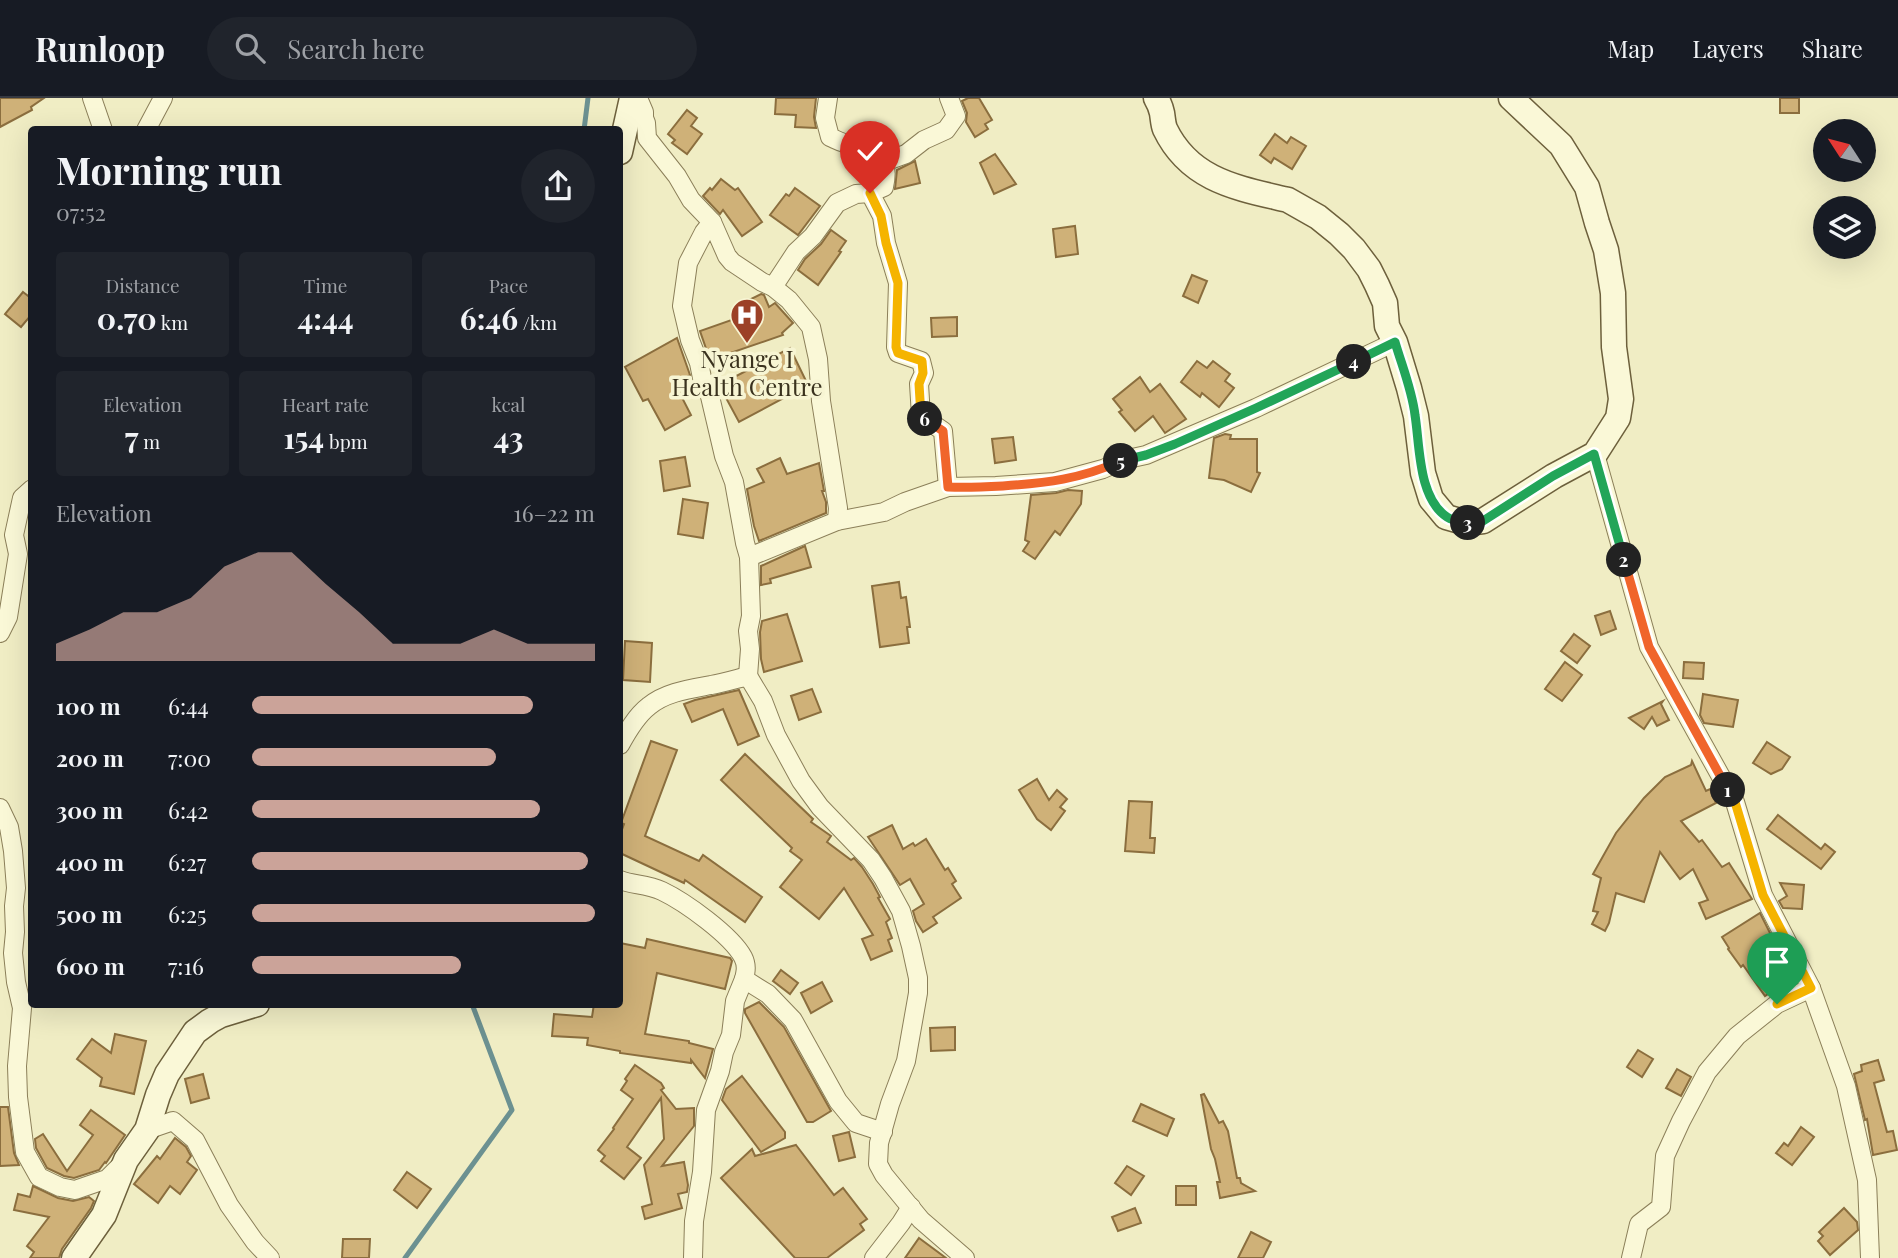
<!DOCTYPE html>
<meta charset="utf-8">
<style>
body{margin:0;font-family:"Playfair Display",serif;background:#20242c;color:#f1f3f6;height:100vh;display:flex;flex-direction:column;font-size:26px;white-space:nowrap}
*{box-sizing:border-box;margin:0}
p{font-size:23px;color:#9ea1a6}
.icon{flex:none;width:38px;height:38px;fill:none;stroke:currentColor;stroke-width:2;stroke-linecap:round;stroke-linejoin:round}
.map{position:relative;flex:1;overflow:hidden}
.side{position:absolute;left:28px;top:28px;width:595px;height:882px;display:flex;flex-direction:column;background:#171b24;border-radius:7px;box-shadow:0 7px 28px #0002}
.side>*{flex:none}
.needle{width:46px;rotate:306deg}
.buttons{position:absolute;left:1813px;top:21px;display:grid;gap:14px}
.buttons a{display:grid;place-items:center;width:63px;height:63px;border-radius:50%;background:#171b24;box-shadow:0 7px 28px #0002;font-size:35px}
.pin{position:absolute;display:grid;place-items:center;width:60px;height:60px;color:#fff;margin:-72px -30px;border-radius:50% 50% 50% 0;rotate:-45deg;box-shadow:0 0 7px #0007}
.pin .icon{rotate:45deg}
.km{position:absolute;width:35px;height:35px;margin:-18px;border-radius:50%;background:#222;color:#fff;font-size:19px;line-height:35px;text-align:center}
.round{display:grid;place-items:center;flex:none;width:74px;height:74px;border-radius:37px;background:#20242c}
.headline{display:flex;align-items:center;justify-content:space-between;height:119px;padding:0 28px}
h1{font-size:38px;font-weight:700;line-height:52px}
.figures{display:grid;grid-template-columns:repeat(3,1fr);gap:10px;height:119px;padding:7px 28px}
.figures div{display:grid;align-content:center;border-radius:7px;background:#20242c;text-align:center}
.figures b{font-size:30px;font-weight:700}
.figures small{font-size:19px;font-weight:400}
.figures p{font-size:19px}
.chart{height:196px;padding:14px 28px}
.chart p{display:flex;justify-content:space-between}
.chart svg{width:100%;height:126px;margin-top:7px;fill:#cba399;opacity:.7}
ul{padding:0 28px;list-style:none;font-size:23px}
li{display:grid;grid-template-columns:112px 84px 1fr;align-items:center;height:52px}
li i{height:18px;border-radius:9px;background:#cba399}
header{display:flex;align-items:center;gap:42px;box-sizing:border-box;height:98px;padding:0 35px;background:#171b24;border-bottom:2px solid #363941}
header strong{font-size:33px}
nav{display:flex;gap:38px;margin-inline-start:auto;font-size:24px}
.search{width:490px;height:63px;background:#20242c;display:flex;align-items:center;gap:18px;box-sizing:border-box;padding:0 24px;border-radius:38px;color:#9ea1a6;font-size:26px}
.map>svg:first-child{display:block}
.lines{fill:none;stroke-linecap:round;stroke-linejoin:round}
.stream{stroke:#6c9191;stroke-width:5}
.building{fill:#cfb178;stroke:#8b6e3e;stroke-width:2}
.street-casing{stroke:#8b7f59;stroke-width:20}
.secondary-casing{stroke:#6d603c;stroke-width:27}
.street{stroke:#faf8d7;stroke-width:18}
.secondary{stroke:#faf8d7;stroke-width:24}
.split-1-casing{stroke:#fff;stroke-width:14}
.split-2-casing{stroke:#fff;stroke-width:14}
.split-3-casing{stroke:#fff;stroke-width:14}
.split-4-casing{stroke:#fff;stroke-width:14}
.split-5-casing{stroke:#fff;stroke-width:14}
.split-6-casing{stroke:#fff;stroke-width:14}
.split-7-casing{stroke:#fff;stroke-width:14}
.split-1{stroke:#f5b400;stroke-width:9}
.split-2{stroke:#f0652b;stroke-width:9}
.split-3{stroke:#22a559;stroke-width:9}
.split-4{stroke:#22a559;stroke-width:9}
.split-5{stroke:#22a559;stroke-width:9}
.split-6{stroke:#f0652b;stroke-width:9}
.split-7{stroke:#f5b400;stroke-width:9}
.labels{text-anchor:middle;stroke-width:7;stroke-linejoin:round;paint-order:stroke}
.poi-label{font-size:24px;fill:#3a321e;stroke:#f7f5d3}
</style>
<header>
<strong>Runloop</strong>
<div class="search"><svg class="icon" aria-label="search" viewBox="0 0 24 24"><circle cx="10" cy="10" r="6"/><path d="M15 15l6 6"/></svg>Search here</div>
<nav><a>Map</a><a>Layers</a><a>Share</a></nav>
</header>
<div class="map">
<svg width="1898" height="1160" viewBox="0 0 1898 1160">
<rect width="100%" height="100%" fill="#f0edc4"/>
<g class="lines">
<g class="stream">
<path d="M584,32L588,0"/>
<path d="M405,1160L512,1012L472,906"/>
</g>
</g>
<g class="building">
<path d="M0,0H44L31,9L32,12L0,29Z"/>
<path d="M776,0H816L814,19L816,30L795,29L796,17L775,16Z"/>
<path d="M968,0H979L992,22L985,26L988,31L975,39L966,24L967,15L962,3Z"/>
<rect x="1780" y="0" width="19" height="15"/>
<path d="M687,12L697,20L691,28L702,36L687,56L672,45L675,42L668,36Z"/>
<path d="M1275,36L1287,45L1291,39L1306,48L1292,71L1274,60L1271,65L1260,57Z"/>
<path d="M995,56L1016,86L994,96L980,65Z"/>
<path d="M915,63L920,85L895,91L897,72Z"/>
<path d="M721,81L735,92L738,90L762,124L742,138L723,112L720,116L703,98L710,90L712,92Z"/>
<path d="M795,90L820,108L798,137L770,117L786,96L789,98Z"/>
<path d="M1075,128L1078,156L1056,159L1053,131Z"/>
<path d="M831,132L846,143L839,153L841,154L818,187L798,172L805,161L821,146Z"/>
<path d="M1192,177L1207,183L1198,205L1183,198Z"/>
<path d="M23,194L32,201V216L21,229L5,216Z"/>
<path d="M761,196L764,197L769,209L775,205L793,225L782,235L783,237L710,262L700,233L746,217L741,206Z"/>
<path d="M957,219V238L932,239L931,220Z"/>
<path d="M677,240L690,277L675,286L691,317L665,332L648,301L643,303L625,269Z"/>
<path d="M790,250L808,287L739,324L719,287Z"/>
<path d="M1197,263L1207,270L1213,263L1230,276L1225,283L1234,290L1219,309L1202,295L1200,299L1181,284Z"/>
<path d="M1140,279L1150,294L1160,286L1186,321L1165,335L1153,318L1135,333L1119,314L1122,312L1113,301Z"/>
<path d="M1225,336L1231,337L1230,341H1257V374L1260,375L1251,394L1224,382L1209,380L1214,340Z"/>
<path d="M1013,339L1016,362L995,365L992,341Z"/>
<path d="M685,359L690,388L664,393L660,363Z"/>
<path d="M780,360L787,376L819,365L824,393H822L826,404V415L759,443L754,428L747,391L764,384L757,371Z"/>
<path d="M1068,392L1082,393L1081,406L1060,437L1055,433L1035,461L1023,453L1029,444L1025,442L1031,397L1056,395Z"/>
<path d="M683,401L708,405L703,440L678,436Z"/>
<path d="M805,448L811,469L770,481L771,485L761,487V468Z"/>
<path d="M899,484L901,500L906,499L910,529H907L909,545L880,549L872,488Z"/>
<path d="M1610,513L1616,531L1601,537L1595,518Z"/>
<path d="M787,516L802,563L764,574L761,561L760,534L762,523Z"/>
<path d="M1574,536L1590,548L1577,565L1561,553Z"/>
<path d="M625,543L652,545L650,584L623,582Z"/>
<path d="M1565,564L1582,577L1562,603L1545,591Z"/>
<path d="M1684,564L1704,565L1703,581L1683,580Z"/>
<path d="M812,591L821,614L799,622L791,598Z"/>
<path d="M739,592L759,638L738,647L723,611L692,624L684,606L695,602Z"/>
<path d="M1703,596L1738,602L1733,629L1704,625L1700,617Z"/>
<path d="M1663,603L1661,606L1669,622L1657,628L1652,619L1644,631L1629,620Z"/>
<path d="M651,643L677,652L645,738L699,763L703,757L762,799L745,824L685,782L684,785L620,755V737L624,726L621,725Z"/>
<path d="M1767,644L1790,659L1782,671L1771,676L1753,665Z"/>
<path d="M745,656L813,721L811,724L831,738L827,744L851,762L854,760L862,769L873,786L880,799L878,800L890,821L886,824L892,840L888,842L892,853L871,862L862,841L873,837L844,790L819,821L780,789L802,762L790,753L792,750L721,682Z"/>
<path d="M1692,663L1706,693L1710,691L1716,705L1681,723L1699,744L1702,742L1722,769L1729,765L1752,801L1706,821L1699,805L1708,802L1693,771L1680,781L1660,754L1644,804L1616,795L1609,825L1605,833L1592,826L1598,814L1593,813L1601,780L1593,776L1616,735L1644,700L1665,679L1691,667Z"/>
<path d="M1037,681L1049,702L1057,692L1067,701L1060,709L1065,713L1051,732L1037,721L1019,692Z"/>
<path d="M1129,703L1152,704L1150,740H1155L1154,755L1125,753Z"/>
<path d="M1778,717L1821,751L1825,746L1835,754L1821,771L1767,731Z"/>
<path d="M892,727L903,751L913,745L915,748L926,741L945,772L948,770L956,783L952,786L961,800L933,819L937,825L923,834L916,823L913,813L924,806L910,781L900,787L868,739Z"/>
<path d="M1780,785L1804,787L1802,811L1783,810L1779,803L1787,798Z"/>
<path d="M1760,815L1792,879L1765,898L1743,867L1741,869L1728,851L1729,850L1722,839Z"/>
<path d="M647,841L730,860L732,863L725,891L657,875L645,936L689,943V945L713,951L705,980L691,962V965L620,955V953L587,947L588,940L552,938L554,916L592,919L594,906H620V845L645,850Z"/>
<path d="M781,872L798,885L790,896L773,883Z"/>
<path d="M822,884L832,903L811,915L801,895Z"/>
<path d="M759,904L784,929L831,1013L813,1024H807L745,915V911Z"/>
<path d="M955,929V952L931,953L930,930Z"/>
<path d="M115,936L146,943L134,996L100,988L102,980L77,961L92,941L111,955Z"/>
<path d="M1638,952L1653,961L1642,979L1627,969Z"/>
<path d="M1878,962L1884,982L1874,985L1887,1034L1893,1033L1897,1052L1873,1057L1867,1021L1865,1022L1854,976L1862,973L1861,967Z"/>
<path d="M635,967L661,985L664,990L661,992L676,1011L694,1010V1028L662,1068L684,1064L688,1087L687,1094L678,1096L682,1110L645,1121L642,1109L652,1106L644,1067L664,1041L661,1000L627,1049L641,1060L624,1081L601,1063L605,1058L598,1052L614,1031L613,1030L633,1001L621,992L627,983L625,981Z"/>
<path d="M1677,971L1691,979L1681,998L1666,990Z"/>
<path d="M203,976L209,1000L191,1005L185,981Z"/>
<path d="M742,978L785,1034V1040L761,1054L722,1002L726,991Z"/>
<path d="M1204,996L1219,1025L1223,1023L1228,1033L1237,1080H1240L1241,1085L1255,1093L1220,1100L1217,1084H1220L1215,1061L1211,1051L1201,997Z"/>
<path d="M1141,1006L1174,1021L1167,1038L1133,1023Z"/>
<path d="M0,1009H8L14,1055L19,1067L0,1068Z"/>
<path d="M91,1012L125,1037L106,1065L105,1064L99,1072L74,1080L64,1078L47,1070L36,1050L35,1041L43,1036L67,1073L93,1037L80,1027Z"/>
<path d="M1801,1029L1814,1039L1792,1067L1776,1055L1784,1045L1788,1048Z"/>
<path d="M849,1034L855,1059L839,1063L833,1038Z"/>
<path d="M175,1040L186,1049L191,1058L187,1064L197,1072L180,1096L170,1088L158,1105L134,1086L157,1058L160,1061Z"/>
<path d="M796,1047L834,1097L843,1090L867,1121L860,1126L864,1132L827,1160H795L721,1080L752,1051L755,1058Z"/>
<path d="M1127,1068L1144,1078L1131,1097L1115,1085Z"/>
<path d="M407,1074L431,1091L417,1110L394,1092Z"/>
<path d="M33,1088L58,1100L73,1103L89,1099L94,1103L91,1110L62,1151L59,1160H30L34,1154L27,1148L49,1119L14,1112L18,1096L30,1099Z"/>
<rect x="1176" y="1088" width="20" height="19"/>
<path d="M1135,1110L1141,1125L1118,1133L1112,1119Z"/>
<path d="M1844,1110L1857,1124L1858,1132L1830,1157L1818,1143L1823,1138L1819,1134Z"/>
<path d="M1251,1134L1271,1144L1263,1160H1238Z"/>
<path d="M919,1140L946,1160H905Z"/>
<path d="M343,1141H370L369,1160H342Z"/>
</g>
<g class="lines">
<defs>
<g id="street">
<path d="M92,0L103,32"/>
<path d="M638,0L644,14V20L646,25L647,40L677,78L691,102L712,124"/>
<path d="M146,32L163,0"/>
<path d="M884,64L906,56L924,42L946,32L956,18L949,0"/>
<path d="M870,95L882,118L886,145L898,185L896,249L898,255L921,263L924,275L919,286L921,318L943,333L948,389"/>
<path d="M773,189L796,154L813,138L837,105L856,96L870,95L884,89C888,72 885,44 862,44C858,44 855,46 851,46C843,46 837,42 830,39L825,20L828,0"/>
<path d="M1595,356L1649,549L1735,704L1763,797L1811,890L1846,988L1867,1082L1870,1160"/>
<path d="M749,459L837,423L884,414L905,404L948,389L996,388L1055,384L1103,371L1123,362L1146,357L1256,310L1395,244"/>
<path d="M0,535L8,519L18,456L14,437L22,400L32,391"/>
<path d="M748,578L750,551L748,533L751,518L749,459L745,445L734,384L724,358L708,290L702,280L699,265L690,242L682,208L688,165L704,134L712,124L727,158L732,164L762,184L773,189L789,202L811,229L818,261L821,303L838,410L837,423"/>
<path d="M620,647C627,634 636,618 649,608C666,594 690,591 711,587C723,585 736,581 748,578L763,603L776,637L801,683L820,709L871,762L883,780L901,813L911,848L918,880V895L906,963L890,1006L879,1045L878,1066L884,1077L921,1122L965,1160"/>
<path d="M0,710L9,729L13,753L16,790L14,808L15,834L13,855L16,884L22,910L17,968L18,999L25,1054L39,1079L60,1089L75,1092L107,1081L121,1067"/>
<path d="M620,782C633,787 647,786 662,793C685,804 731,837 743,859C747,867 746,873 744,881L768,896L793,922L838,1003L856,1025L883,1034"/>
<path d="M147,1032L173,1023L195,1042L229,1107L255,1144L270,1160"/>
<path d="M693,1160L694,1123L702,1074L706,1012L720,973L724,954L731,937L735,903L744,881"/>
<path d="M874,1160L901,1125L911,1109"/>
<path d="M1631,1160L1639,1126L1661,1109L1665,1058L1681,1023L1707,974L1737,938L1777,906L1811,890"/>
</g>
<g id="secondary">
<path d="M1156,0C1159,5 1161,10 1162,15C1163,21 1163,26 1165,31C1190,83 1238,90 1288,102L1318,119L1339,136L1354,151L1369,171L1377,187L1385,205L1387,228L1395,244L1409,290L1416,318L1423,375L1431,401L1446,419L1467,425L1483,423L1554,378L1595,356L1618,320L1621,301L1614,249L1613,195L1606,152L1597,125L1587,89L1561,47L1511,0"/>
<path d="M620,54L632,0"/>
<path d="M74,1160L104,1117L126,1062L147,1032L158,997L167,976L195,934L210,923L221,917L257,906"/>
</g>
</defs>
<use href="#street" class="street-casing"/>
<use href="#secondary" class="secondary-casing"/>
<use href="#street" class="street"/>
<use href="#secondary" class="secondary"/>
</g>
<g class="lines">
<defs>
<path id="split-1" d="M1728,692L1735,704L1763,797L1811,890L1777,906"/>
<path id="split-2" d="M1624,462L1649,549L1728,692"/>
<path id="split-3" d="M1468,425L1483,423L1553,378L1594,356L1624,462"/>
<path id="split-4" d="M1354,264L1395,244C1402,268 1412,292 1415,317C1420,348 1418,400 1447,419C1453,423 1462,424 1468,425"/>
<path id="split-5" d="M1121,363L1146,357L1175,346L1256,310L1354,264"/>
<path id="split-6" d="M925,321L943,333L948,389C966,390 985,389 1003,388C1047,385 1080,381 1121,363"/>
<path id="split-7" d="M870,95L881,118L886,145L898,185L896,249L898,255L922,263L923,275L919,286L921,318L925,321"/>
</defs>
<use href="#split-1" class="split-1-casing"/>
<use href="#split-2" class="split-2-casing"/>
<use href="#split-3" class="split-3-casing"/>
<use href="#split-4" class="split-4-casing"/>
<use href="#split-5" class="split-5-casing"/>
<use href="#split-6" class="split-6-casing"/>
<use href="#split-7" class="split-7-casing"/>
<use href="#split-1" class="split-1"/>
<use href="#split-2" class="split-2"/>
<use href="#split-3" class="split-3"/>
<use href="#split-4" class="split-4"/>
<use href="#split-5" class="split-5"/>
<use href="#split-6" class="split-6"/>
<use href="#split-7" class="split-7"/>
</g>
<defs>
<symbol id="hospital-pin" viewBox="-11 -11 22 30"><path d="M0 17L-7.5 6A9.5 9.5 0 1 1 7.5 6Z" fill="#9c4127" stroke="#f7f5d3"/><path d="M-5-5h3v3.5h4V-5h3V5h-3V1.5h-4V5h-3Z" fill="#fff"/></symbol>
</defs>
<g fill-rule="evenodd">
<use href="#hospital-pin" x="728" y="198" width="38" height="52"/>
</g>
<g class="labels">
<g class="poi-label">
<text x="747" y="270">Nyange I<tspan x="747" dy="28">Health Centre</tspan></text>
</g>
</g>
</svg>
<div class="buttons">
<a><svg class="needle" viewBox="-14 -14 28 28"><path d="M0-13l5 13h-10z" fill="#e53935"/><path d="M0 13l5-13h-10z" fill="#9ea1a6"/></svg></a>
<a><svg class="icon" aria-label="layers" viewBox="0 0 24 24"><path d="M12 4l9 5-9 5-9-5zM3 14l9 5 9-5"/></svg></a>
</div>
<div class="pin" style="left:1777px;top:906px;background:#1e9e55"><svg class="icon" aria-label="arrive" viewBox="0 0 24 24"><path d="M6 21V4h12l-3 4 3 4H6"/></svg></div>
<div class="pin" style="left:870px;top:95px;background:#d93025"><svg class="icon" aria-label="check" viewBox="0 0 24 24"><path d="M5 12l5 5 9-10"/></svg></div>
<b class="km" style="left:1728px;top:692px">1</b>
<b class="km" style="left:1624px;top:462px">2</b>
<b class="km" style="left:1468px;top:425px">3</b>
<b class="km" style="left:1354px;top:264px">4</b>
<b class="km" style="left:1121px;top:363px">5</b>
<b class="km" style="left:925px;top:321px">6</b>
<section class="side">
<div class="headline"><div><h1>Morning run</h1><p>07:52</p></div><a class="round"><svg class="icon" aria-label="share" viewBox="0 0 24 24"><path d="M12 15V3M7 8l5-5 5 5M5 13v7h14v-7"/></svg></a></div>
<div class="figures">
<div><p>Distance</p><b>0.70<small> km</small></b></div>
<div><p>Time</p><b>4:44</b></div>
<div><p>Pace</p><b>6:46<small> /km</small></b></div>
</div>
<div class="figures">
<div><p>Elevation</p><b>7<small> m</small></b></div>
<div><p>Heart rate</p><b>154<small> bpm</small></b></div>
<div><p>kcal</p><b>43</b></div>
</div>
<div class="chart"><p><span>Elevation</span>16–22 m</p>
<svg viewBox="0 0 160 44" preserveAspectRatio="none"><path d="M0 44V38L10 33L20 27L30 27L40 22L50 11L60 6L70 6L80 17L90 27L100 38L110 38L120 38L130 33L140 38L150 38L160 38V44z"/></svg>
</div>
<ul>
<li><b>100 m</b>6:44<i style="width:82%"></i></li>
<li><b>200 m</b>7:00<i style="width:71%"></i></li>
<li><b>300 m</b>6:42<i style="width:84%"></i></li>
<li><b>400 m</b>6:27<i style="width:98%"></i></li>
<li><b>500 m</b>6:25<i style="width:100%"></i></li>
<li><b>600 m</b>7:16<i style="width:61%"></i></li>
</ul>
</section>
</div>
